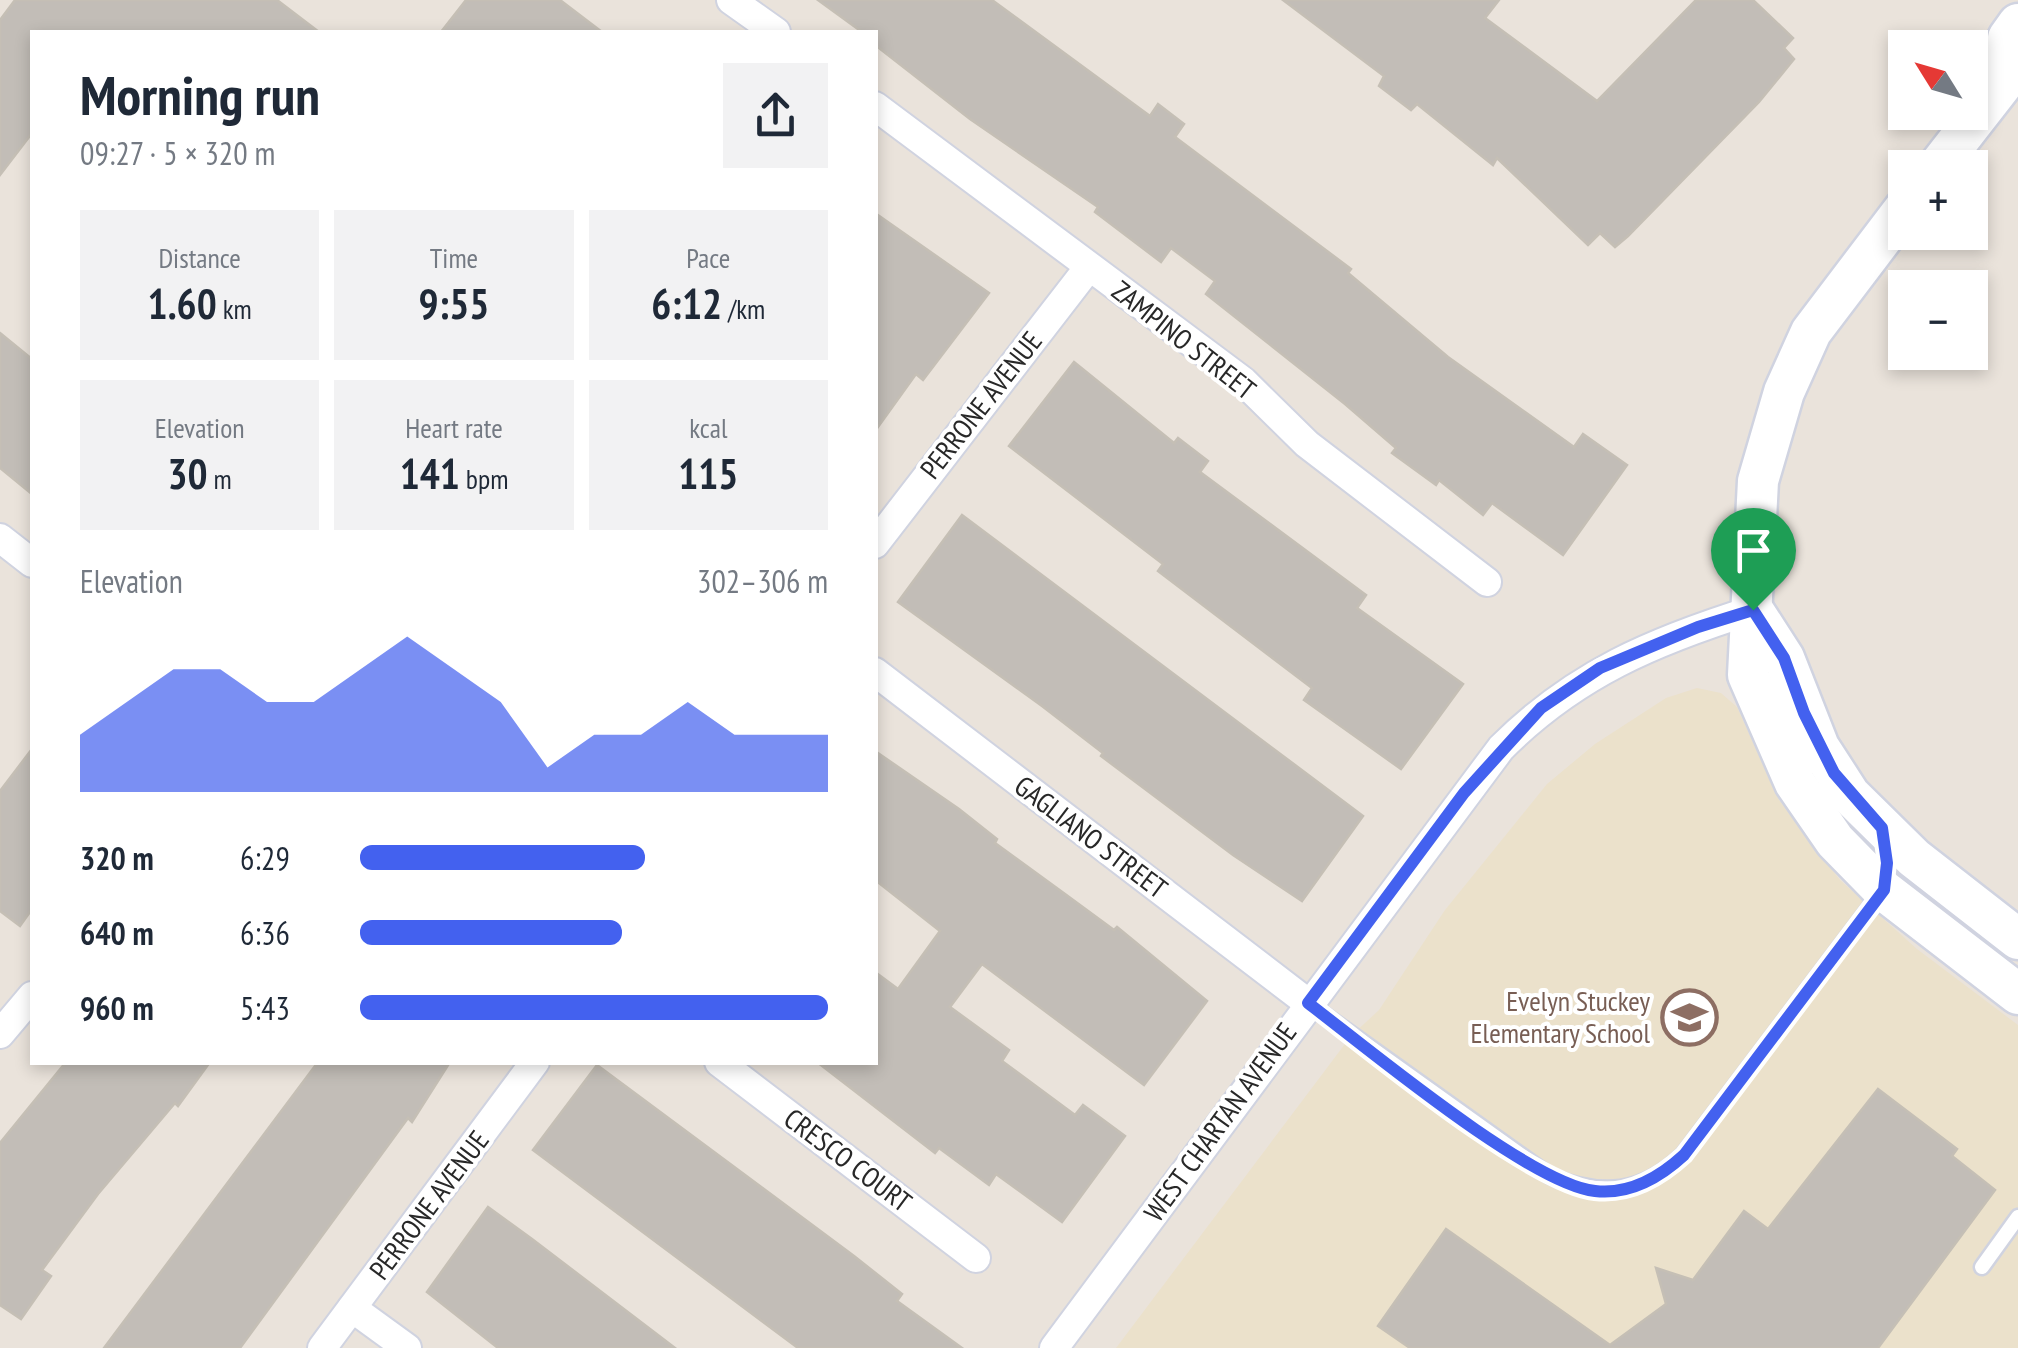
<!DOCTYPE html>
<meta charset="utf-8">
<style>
body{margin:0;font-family:"PT Sans Narrow",sans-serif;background:#f2f2f3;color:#1f2937;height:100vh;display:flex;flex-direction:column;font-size:38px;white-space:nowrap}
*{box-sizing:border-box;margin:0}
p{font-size:32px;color:#747a83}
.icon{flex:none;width:55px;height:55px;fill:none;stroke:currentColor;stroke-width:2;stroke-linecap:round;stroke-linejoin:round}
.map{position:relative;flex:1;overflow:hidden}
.side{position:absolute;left:30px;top:30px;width:848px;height:1035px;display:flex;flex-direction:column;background:#fff;border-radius:0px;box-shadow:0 5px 15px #0003}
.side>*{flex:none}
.needle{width:65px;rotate:307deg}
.buttons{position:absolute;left:1888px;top:30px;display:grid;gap:20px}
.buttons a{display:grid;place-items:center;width:100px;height:100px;border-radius:0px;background:#fff;box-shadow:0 5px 15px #0003;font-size:50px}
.pin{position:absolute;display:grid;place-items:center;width:85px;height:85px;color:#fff;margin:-102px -42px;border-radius:50% 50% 50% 0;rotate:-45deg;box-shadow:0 0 10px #0007}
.pin .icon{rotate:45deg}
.round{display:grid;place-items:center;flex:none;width:105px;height:105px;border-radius:0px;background:#f2f2f3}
.overview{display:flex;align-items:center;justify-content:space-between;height:170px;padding:0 50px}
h1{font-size:55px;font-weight:800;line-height:75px}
.metrics{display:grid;grid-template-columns:repeat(3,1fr);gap:15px;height:170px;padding:10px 50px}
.metrics div{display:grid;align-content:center;border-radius:0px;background:#f2f2f3;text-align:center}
.metrics b{font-size:42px;font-weight:800}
.metrics small{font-size:28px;font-weight:400}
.metrics p{font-size:28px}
.chart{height:280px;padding:20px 50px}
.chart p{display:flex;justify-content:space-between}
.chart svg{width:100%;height:180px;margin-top:10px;fill:#4361ef;opacity:.7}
ul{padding:0 50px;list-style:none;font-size:32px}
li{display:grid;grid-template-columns:160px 120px 1fr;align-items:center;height:75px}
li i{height:25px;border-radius:12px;background:#4361ef}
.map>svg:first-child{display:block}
.education{fill:#ebe1cb}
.building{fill:#c2bdb7;stroke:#c5bfb5;stroke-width:2.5}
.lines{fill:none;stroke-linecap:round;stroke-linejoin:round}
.lane-casing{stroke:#d0d3e0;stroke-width:19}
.street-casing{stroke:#d0d3e0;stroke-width:32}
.secondary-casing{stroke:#d0d3e0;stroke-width:45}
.lane{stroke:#fff;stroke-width:14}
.street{stroke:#fff;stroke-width:28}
.secondary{stroke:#fff;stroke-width:40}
.route-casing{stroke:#fff;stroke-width:20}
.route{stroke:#4361ef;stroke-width:12}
.labels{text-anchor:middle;stroke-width:8;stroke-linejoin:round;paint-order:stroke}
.street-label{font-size:28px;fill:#282828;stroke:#fff}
.education-label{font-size:28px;fill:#785e54;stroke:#fff;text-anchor:end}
</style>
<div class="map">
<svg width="2018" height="1348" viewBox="0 0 2018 1348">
<rect width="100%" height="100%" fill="#eae3db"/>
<path class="education" d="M1697,688L1721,693L1737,707L1779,800L1840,880L1917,949L2018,1025V1348H1116L1351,1036L1379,1010L1445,910L1547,784L1595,744L1666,698Z"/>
<g class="building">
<path d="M15,0H277L319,32H32V133L0,175V20Z"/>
<path d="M466,0H560L602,32H441Z"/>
<path d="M818,0H992L1150,116L1158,104L1184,124L1175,137L1351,269L1348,273L1448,357L1574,447L1583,434L1627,465L1563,555L1492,503L1483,515L1439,480L1436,485L1392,453L1396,448L1345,404L1206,294L1215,281L1171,248L1161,262L1095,212L1098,207L970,119L875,45V32H862Z"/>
<path d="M1283,0H1499L1485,18L1597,101L1696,0H1753L1793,38L1784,48L1794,59L1759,102L1628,236L1615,247L1600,233L1588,245L1497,158L1493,165L1417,104L1411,110L1379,86L1384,76Z"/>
<path d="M875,213L989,293L923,380L916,374L875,431Z"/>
<path d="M0,333L32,359V494L0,468Z"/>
<path d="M1074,362L1174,443L1178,438L1208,461L1200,472L1366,595L1357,608L1463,684L1401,769L1304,700L1312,688L1158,571L1163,564L1009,446Z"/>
<path d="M962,515L1363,816L1302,901L1233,855L1101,756L1103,753L1042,706L898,602Z"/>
<path d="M32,749V909L20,926L0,911V791Z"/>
<path d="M875,751L959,809L997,839L995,843L1065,894L1114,930L1117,927L1207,1001L1144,1085L982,964L950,1007L1009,1050L1002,1061L1075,1115L1083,1105L1125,1136L1062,1222L996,1174L989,1185L939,1148L935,1153L817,1062H875V972L898,989L940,931L875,880Z"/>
<path d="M66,1062H210L178,1106L175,1103L98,1194L42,1270L51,1276L21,1319L0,1305V1143Z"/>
<path d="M318,1062H450L412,1122L408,1118L240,1348H104Z"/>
<path d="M597,1065L854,1256L902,1294L897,1301L962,1348H798L533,1150Z"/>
<path d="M1878,1089L1957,1149L1952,1156L1995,1190L1878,1348H1410L1378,1326L1446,1229L1610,1345L1666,1304L1656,1268L1693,1280L1744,1211L1768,1229Z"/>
<path d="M488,1207L532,1239L675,1348H498L427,1292Z"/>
</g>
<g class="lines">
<defs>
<g id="lane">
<path d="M1308,1003L1550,1176C1602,1197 1642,1194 1683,1155L1883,890L1884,844"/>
<path d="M1982,1267L2018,1217"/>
</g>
<g id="street">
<path d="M731,0L776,32"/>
<path d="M875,106L1243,381L1307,444L1487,582"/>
<path d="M0,538L32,563"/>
<path d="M875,544L1089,267"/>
<path d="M875,672L1308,1003"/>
<path d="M0,1034L32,996"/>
<path d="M719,1062L976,1258"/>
<path d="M352,1308L407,1348"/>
<path d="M322,1348L535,1062"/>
<path d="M1054,1348L1501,748C1575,674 1654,641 1753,610"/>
</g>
<g id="secondary">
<path d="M1937,168L2004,82L2008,38L2018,24"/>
<path d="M1905,208L1811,332L1784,392L1758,481L1748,675L1795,783L1835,841L1883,890L2018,994"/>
<path d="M1753,610L1784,658L1819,747L1850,795L1914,858L2018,939"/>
</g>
</defs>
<use href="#lane" class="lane-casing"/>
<use href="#street" class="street-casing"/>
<use href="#secondary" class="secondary-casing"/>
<use href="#lane" class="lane"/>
<use href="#street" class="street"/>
<use href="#secondary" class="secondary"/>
</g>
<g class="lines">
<defs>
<path id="route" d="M1753,610L1784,658L1804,713L1834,773L1882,828L1887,863L1884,890L1684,1155C1659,1178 1630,1195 1595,1191C1530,1184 1366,1047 1308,1003L1464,793L1541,708L1600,668L1698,627Z"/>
</defs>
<use href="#route" class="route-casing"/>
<use href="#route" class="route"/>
</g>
<defs>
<symbol id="school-ring" viewBox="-11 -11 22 22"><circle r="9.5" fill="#fff" stroke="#8d6e63" stroke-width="1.5"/><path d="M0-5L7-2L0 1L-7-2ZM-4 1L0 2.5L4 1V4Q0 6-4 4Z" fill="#8d6e63"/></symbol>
</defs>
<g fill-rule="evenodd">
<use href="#school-ring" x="1658" y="986" width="63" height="63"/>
</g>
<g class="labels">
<g class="street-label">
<text transform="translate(1184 340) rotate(38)" y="10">ZAMPINO STREET</text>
<text transform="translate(981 405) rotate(-52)" y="10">PERRONE AVENUE</text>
<text transform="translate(1091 837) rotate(37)" y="10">GAGLIANO STREET</text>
<text transform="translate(1220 1122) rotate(-54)" y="10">WEST CHARTAN AVENUE</text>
<text transform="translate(848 1160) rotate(37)" y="10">CRESCO COURT</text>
<text transform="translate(429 1205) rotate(-53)" y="10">PERRONE AVENUE</text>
</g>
<g class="education-label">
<text x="1650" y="1011">Evelyn Stuckey<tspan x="1650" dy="32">Elementary School</tspan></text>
</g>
</g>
</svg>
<div class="buttons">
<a><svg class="needle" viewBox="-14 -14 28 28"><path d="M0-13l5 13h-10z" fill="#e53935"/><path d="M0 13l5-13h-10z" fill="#747a83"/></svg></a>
<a>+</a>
<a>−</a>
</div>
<div class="pin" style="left:1753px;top:610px;background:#1e9e55"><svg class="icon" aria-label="arrive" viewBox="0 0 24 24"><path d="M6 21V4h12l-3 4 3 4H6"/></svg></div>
<section class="side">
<div class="overview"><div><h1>Morning run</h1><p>09:27 · 5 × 320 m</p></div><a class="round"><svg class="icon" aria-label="share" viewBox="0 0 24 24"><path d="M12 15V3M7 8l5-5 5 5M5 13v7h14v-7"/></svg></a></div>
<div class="metrics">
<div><p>Distance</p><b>1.60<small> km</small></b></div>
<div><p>Time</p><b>9:55</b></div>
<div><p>Pace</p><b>6:12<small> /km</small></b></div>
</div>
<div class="metrics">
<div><p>Elevation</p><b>30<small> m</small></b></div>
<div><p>Heart rate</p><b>141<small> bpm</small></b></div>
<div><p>kcal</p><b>115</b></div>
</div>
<div class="chart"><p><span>Elevation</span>302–306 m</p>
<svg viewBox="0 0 160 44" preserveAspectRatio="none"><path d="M0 44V30L10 22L20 14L30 14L40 22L50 22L60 14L70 6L80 14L90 22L100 38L110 30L120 30L130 22L140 30L150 30L160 30V44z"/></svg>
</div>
<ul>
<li><b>320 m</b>6:29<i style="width:61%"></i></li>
<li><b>640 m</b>6:36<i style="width:56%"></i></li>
<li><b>960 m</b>5:43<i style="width:100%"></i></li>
</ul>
</section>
</div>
